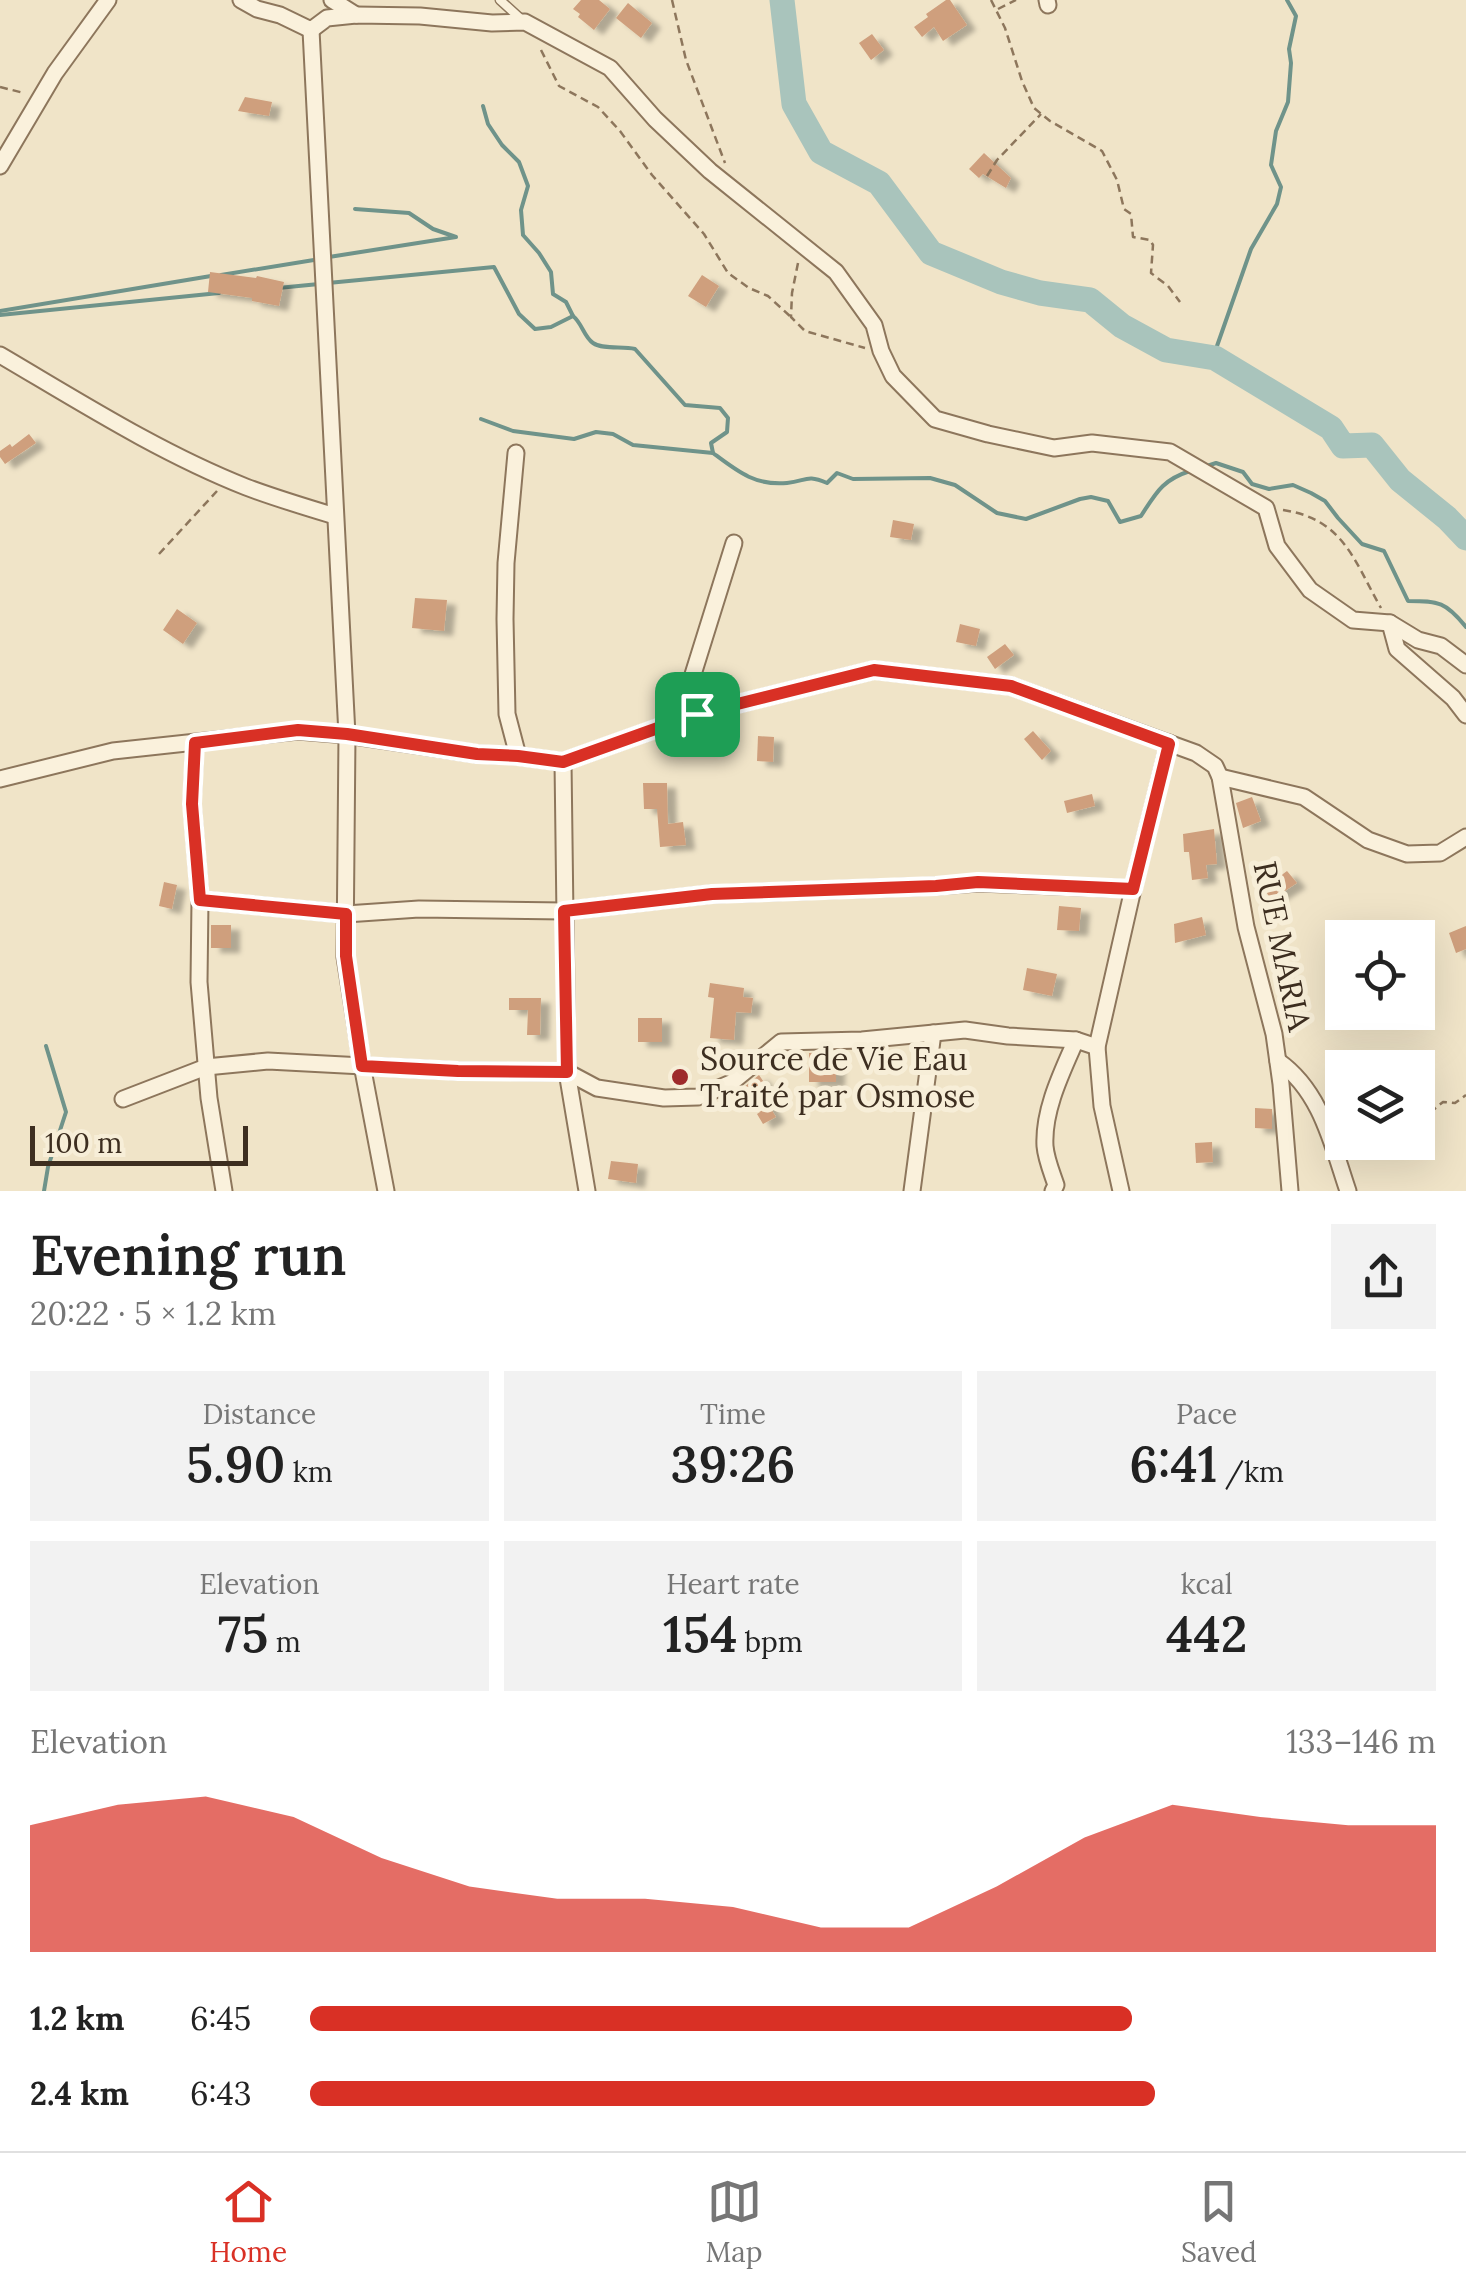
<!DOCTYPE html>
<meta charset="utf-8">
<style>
body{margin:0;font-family:Lora,serif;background:#f2f2f2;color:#222;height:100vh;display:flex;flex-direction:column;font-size:38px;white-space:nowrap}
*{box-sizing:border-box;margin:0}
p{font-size:32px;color:#767676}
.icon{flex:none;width:55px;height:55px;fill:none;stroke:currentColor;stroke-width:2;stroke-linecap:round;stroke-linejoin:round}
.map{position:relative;height:1191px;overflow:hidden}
.side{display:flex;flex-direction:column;background:#fff;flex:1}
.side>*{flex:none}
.tools{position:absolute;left:1325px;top:920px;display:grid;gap:20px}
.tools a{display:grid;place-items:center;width:110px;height:110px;border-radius:0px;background:#fff;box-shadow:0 10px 40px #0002;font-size:50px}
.scale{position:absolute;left:30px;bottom:25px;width:218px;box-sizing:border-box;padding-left:10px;border:5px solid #3d2e20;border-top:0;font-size:28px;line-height:35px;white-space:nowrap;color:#3d2e20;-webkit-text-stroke:8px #f7eed8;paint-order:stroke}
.pin{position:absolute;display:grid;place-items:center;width:85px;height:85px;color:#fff;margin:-42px;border-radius:20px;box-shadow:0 5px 15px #0006}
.round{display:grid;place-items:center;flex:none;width:105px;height:105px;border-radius:0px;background:#f2f2f2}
.summary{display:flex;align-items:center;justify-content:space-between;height:170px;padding:0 30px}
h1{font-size:55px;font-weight:600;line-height:75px}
.metrics{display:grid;grid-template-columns:repeat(3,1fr);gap:15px;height:170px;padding:10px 30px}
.metrics div{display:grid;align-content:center;border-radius:0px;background:#f2f2f2;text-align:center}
.metrics b{font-size:50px;font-weight:600}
.metrics small{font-size:28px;font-weight:400}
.metrics p{font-size:28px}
.chart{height:280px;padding:20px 30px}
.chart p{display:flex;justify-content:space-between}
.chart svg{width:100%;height:180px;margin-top:10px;fill:#d93025;opacity:.7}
ul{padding:0 30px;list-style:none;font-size:32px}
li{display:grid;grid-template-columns:160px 120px 1fr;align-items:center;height:75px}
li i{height:25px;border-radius:12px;background:#d93025}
.dock{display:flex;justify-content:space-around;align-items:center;height:140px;border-top:2px solid #e0e0e0;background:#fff;font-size:28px;color:#767676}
.dock a{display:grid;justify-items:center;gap:5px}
.dock .on{color:#d93025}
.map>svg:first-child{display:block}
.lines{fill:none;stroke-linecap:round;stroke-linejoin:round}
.stream{stroke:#6f938a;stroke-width:4}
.river{stroke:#a9c4bc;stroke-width:25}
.building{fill:#cf9f7d;filter:url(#shadow)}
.lane-casing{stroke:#8d765c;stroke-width:11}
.street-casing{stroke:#8d765c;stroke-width:19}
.path{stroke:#8d765c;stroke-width:2.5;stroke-dasharray:8 5;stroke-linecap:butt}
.lane{stroke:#faf1dc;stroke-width:8}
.street{stroke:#faf1dc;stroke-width:15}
.route-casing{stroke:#fff;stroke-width:20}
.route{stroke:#d93025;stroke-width:12}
.poi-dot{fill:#9e2a2b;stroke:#f7eed8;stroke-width:4}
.labels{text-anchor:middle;stroke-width:10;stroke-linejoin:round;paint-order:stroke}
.street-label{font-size:32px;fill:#3d2e20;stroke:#f7eed8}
.poi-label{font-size:32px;fill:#3d2e20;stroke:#f7eed8;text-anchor:start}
</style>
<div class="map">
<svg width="1466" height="1191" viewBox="0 0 1466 1191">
<defs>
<filter id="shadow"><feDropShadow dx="9" dy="5" stdDeviation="2.5" flood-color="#0004"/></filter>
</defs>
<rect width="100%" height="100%" fill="#f0e4c8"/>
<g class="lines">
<g class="stream">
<path d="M483,106L488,124L502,145L519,162L528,186L521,210L523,235L539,253L551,272L553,294L566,302L573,316"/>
<path d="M329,257L456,237L433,229L409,213L355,209"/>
<path d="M221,275L320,259"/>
<path d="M328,283L494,267L519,314L535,329L551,327L573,316C582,323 584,337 593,343C603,350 622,346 635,349L685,405L720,408L728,418L727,432L711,443L713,453C737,471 755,486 787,483C807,481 806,474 827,483L837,473L853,479L930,478L955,485L997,513L1026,519L1080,499L1091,497L1108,501L1120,522L1141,516C1156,493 1162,480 1190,471"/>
<path d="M278,288L319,284"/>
<path d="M0,311L211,276"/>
<path d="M0,315L219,293"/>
<path d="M1215,358L1217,346L1251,249L1277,204L1281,187L1271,165L1276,131L1288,102L1291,63L1289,49L1296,16L1287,0"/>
<path d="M481,419L513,431L574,439L596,432L613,434L633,445L713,453"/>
<path d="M1204,467L1216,463L1243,472L1252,484L1269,489L1293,485L1311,493L1325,501L1338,518L1362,544L1384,551L1408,601C1439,601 1446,602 1466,627"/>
<path d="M44,1191L48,1167L66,1112L46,1046"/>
</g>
<path class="river" d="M782,0L794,104L821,152L879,183L931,253L1001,282L1040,293L1090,300L1122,326L1166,350L1215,358L1331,428L1343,446L1372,445L1400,480L1447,518L1466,538"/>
</g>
<g class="building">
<path d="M581,0H599L610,9L594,30L578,17L580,14L573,9Z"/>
<path d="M946,0H950L967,25L943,41L934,27L922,37L914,27L928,17L926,14Z"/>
<path d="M628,3L652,23L641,38L616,18Z"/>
<path d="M872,34L884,50L871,60L859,43Z"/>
<path d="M245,97L272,102L269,116L238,111Z"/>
<path d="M984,153L1011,178L1006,188L983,174L979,178L969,169Z"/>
<path d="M210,272L256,278L257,276L284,282L279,306L252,301V298L208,292Z"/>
<path d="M702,275L719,286L706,307L688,296Z"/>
<path d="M29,434L36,443L5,464L0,457V451L10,444L12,447Z"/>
<path d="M893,520L914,524L911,540L890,537Z"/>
<path d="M415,598L447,600L444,631L412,628Z"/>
<path d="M177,609L197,623L183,644L163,630Z"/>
<path d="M960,624L980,629L976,646L956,642Z"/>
<path d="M1005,644L1014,655L995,669L987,657Z"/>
<path d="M1033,731L1051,751L1042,760L1024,739Z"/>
<path d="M758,736L774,737L773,762L757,761Z"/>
<path d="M643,783H667L668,824L683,822L686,845L660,847L657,809H644Z"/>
<path d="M1092,794L1095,806L1067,813L1064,801Z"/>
<path d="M1252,797L1261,821L1243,828L1236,803Z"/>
<path d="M1214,829L1217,864L1206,865L1208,878L1192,880L1189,852H1184L1183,834Z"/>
<path d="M1287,871L1297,883L1271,900L1264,888Z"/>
<path d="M164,882L177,885L172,909L159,906Z"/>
<path d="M1059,906L1081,908L1079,931L1057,930Z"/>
<path d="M1202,917L1206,935L1175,943L1174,924Z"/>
<rect x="211" y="925" width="20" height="23"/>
<path d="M1466,926V949L1456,953L1449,933Z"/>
<path d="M1027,968L1057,974L1052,996L1023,990Z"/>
<path d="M710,983L744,988L743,997L753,998L751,1013L736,1012L734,1040L710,1038L714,998L708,997Z"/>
<path d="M509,998H541L540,1035H527L528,1010H509Z"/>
<rect x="638" y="1018" width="24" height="24"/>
<path d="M836,1052V1082H809V1053Z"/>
<path d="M759,1075L772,1094L765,1099L776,1117L763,1124L757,1114L760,1112L743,1088Z"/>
<path d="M1255,1108L1272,1109V1129L1255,1128Z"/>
<path d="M1212,1142L1213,1162L1196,1163L1195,1143Z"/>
<path d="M611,1161L638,1164L636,1183L608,1179Z"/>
</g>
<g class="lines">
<defs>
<path id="lane" d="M500,0L521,19"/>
<g id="street">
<path d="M241,0L257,9L280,15L311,30L327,18L356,15L420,16L492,23L525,22L610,68L655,119L710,171L836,272L874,325L881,351L893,376L935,419L988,434L1054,448L1092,443L1170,452L1266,508L1277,546L1310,590L1353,620L1390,623L1418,640L1441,646L1466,665"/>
<path d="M332,0L356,15"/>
<path d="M1047,0L1048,5"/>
<path d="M311,30L347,735L345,957L362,1065L386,1191"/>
<path d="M0,166L55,73L108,0"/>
<path d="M0,355C80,402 160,453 246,487C275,498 305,507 335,516"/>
<path d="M516,453L506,563L505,619L507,714L518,756"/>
<path d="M1390,623L1397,649L1453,698L1466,715"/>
<path d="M697,714L690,684L734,543"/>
<path d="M195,743L192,804L200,900L199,982L209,1098L224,1191"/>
<path d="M563,762L567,1072L587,1191"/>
<path d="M1220,777L1304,797L1368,840L1407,854L1440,853L1466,837"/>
<path d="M0,779L113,751L298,731L347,735L477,754L518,756L563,762L697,714L874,670L1011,686L1196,753L1215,766L1220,777L1246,927L1274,1034L1281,1084L1290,1191"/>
<path d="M200,900L346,914L419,909L564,911L712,894L937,886L978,883L1133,889"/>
<path d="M1278,1061C1321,1091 1332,1144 1348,1191"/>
<path d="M123,1099L206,1067L268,1061L458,1071L567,1072L597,1088L664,1098L698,1097L731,1083L781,1042L862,1040L965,1030L1008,1036L1076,1040L1097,1047"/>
<path d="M912,1191L933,1033"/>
<path d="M1053,1191L1056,1185C1052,1173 1046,1159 1045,1146C1043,1110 1062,1072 1076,1040"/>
<path d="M1121,1191L1102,1106L1097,1047L1133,889L1169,743"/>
</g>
</defs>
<use href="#lane" class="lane-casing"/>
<use href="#street" class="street-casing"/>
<g class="path">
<path d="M672,0L686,60L725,163"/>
<path d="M991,0L1005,28L1022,81L1034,108L1050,121L1102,151L1117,180L1124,209L1131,214L1133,237L1150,240L1153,245L1151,273L1168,286L1180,302"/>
<path d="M998,9L1016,0"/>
<path d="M541,50L559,86L598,107L620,131L652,175L704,234L728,273L749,288L768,296L791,317"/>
<path d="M0,87L24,93"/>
<path d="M987,176L997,160L1041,114"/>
<path d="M798,263L792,293L791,317L805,331L865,348"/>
<path d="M1283,510C1344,519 1354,561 1381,608"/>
<path d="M159,554L217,491"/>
<path d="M1418,1118L1427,1115L1443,1102L1455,1103L1466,1095"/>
</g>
<use href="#lane" class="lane"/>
<use href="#street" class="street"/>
</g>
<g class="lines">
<defs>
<path id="route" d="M874,670L1011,686L1169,744L1133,889L978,882L936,886L712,894L564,911L567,1072L458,1071L362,1066L346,956V914L200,900L192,804L195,743L298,730L347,734L477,754L518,756L563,762L697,714Z"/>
</defs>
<use href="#route" class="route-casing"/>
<use href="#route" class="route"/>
</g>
<circle class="poi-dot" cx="680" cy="1077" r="10"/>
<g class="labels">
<g class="street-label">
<text transform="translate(1282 946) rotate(78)" y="11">RUE MARIA</text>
</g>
<g class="poi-label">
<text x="700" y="1070">Source de Vie Eau<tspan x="700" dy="37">Traité par Osmose</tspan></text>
</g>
</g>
</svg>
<div class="tools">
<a><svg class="icon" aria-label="locate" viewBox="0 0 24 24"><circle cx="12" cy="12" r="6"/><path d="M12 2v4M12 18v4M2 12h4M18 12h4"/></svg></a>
<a><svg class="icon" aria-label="layers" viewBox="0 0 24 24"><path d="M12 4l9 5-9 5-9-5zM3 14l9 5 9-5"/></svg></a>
</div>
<div class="scale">100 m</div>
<div class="pin" style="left:697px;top:714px;background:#1e9e55"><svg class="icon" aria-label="arrive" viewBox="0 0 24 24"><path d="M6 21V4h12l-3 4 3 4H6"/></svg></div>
</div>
<section class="side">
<div class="summary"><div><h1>Evening run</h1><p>20:22 · 5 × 1.2 km</p></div><a class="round"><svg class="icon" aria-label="share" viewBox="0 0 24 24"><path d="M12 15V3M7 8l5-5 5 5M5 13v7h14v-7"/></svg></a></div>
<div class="metrics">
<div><p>Distance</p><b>5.90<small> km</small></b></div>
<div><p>Time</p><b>39:26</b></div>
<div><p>Pace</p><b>6:41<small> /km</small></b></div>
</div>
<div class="metrics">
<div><p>Elevation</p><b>75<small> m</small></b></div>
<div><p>Heart rate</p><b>154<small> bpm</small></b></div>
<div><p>kcal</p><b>442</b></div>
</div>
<div class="chart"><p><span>Elevation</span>133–146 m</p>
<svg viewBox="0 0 160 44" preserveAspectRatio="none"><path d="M0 44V13L10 8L20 6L30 11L40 21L50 28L60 31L70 31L80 33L90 38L100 38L110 28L120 16L130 8L140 11L150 13L160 13V44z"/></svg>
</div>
<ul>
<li><b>1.2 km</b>6:45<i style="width:73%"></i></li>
<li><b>2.4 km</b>6:43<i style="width:75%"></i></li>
</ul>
</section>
<nav class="dock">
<a class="on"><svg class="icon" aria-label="home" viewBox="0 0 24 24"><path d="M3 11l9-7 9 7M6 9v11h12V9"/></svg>Home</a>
<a><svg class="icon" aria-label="map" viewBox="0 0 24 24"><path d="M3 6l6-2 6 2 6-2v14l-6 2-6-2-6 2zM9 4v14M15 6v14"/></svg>Map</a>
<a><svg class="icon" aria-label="saved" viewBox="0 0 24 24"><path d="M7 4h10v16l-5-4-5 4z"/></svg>Saved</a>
</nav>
